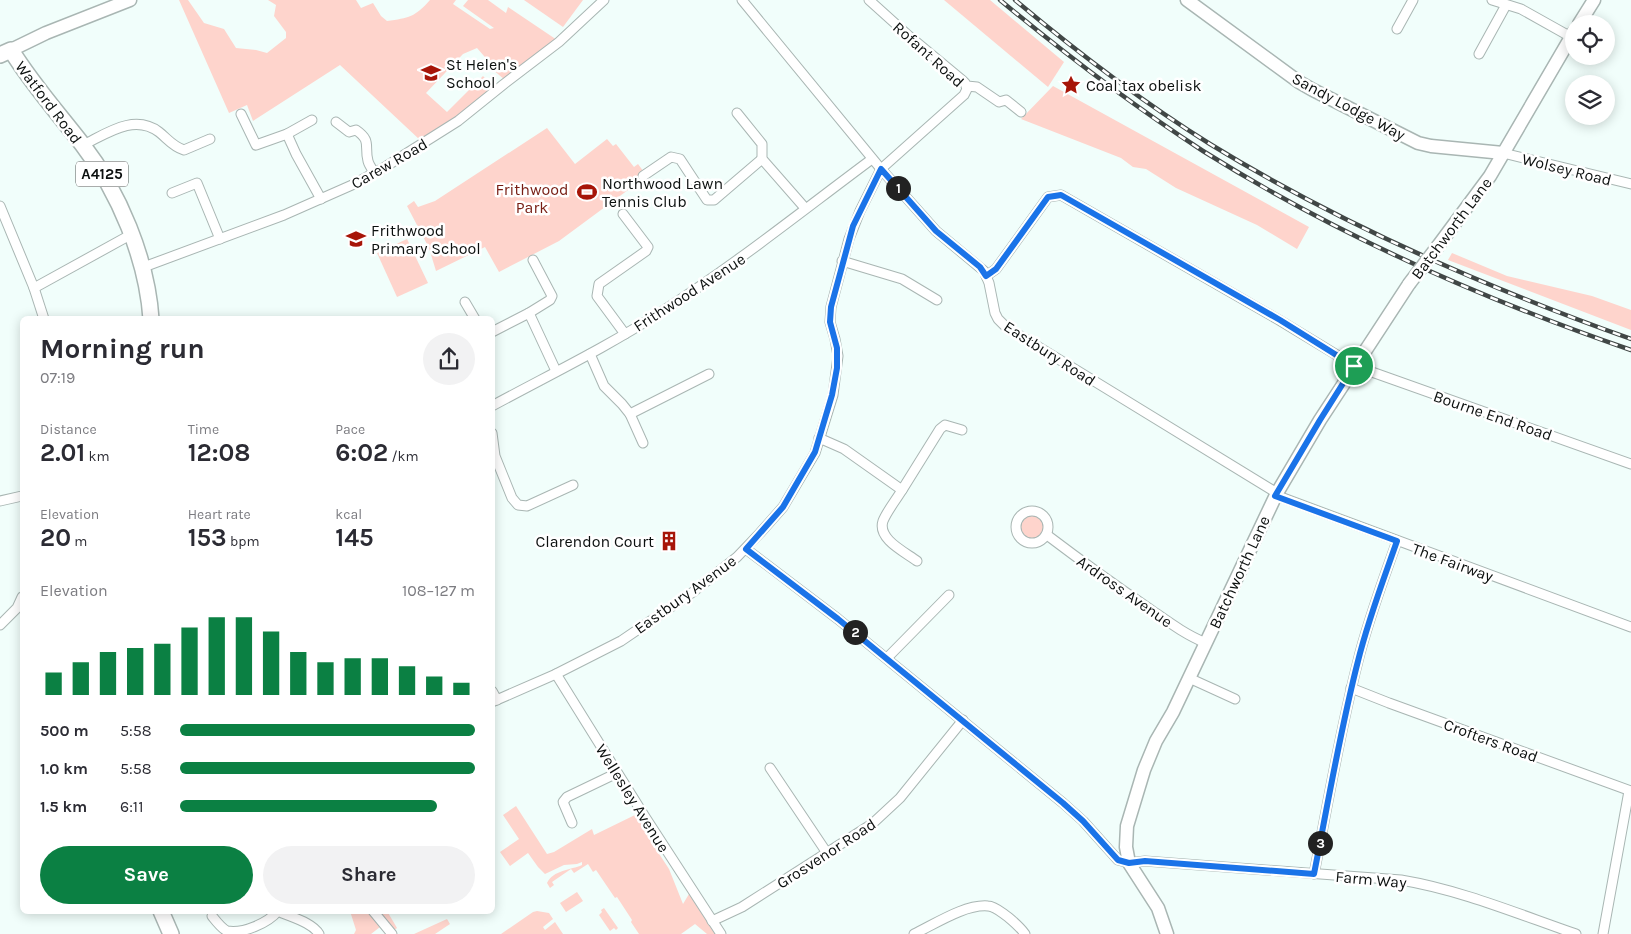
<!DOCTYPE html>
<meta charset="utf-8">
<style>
body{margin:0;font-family:Karla,sans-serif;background:#f2f2f3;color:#2b2b33;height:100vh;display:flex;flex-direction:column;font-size:19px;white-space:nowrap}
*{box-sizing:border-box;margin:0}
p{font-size:16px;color:#7c7c81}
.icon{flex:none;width:28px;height:28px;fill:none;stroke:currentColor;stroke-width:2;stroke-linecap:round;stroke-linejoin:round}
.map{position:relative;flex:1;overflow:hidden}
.details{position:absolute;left:20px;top:316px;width:475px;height:598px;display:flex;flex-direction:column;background:#fff;border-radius:8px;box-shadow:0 2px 12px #0003}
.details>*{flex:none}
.controls{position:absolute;left:1565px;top:15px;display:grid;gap:10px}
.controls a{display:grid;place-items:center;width:50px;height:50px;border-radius:50%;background:#fff;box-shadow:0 2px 12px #0003;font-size:25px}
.pin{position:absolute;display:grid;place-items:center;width:42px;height:42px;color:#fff;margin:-21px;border:2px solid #fff;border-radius:50%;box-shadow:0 1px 5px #0007}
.km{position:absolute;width:25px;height:25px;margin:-12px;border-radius:50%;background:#222;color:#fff;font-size:14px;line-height:25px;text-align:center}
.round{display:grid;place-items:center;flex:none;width:52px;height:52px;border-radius:26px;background:#f2f2f3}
.summary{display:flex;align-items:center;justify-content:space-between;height:85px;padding:0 20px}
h1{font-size:28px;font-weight:700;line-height:38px}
.figures{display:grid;grid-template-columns:repeat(3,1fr);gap:8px;height:85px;padding:5px 20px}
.figures div{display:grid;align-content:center}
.figures b{font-size:25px;font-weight:700}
.figures small{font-size:14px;font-weight:400}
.figures p{font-size:14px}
.chart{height:140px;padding:10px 20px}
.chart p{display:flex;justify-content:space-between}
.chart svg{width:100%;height:90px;margin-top:5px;stroke:#0b8043;stroke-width:6}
.cta{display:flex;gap:10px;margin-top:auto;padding:10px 20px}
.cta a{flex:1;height:58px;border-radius:30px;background:#0b8043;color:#fff;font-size:20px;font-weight:700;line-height:58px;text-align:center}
.cta a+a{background:#f2f2f3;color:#2b2b33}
ul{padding:0 20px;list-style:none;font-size:16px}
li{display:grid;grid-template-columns:80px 60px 1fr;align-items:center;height:38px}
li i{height:12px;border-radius:6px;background:#0b8043}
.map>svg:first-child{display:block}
.green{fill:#fed4cc}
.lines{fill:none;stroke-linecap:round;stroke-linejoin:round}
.street-casing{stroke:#a9b6b3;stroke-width:11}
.secondary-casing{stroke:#a9b6b3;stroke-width:15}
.primary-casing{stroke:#a9b6b3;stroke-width:18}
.street{stroke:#fff;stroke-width:9}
.secondary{stroke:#fff;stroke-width:12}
.primary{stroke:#fff;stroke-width:15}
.rail-casing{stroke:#414746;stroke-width:4.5}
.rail{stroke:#fff;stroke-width:2.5;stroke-dasharray:8;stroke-linecap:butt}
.secondary-bridge-casing{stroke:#a9b6b3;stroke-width:15;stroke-linecap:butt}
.secondary-bridge{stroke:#fff;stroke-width:12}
.route-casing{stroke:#fff;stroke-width:10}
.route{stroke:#1a73e8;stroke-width:6}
.labels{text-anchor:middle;stroke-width:5;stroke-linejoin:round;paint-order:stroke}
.shield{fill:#fff;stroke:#555857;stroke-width:1}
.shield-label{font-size:15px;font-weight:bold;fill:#0c100f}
.street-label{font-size:16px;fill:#0c100f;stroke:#fff}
.poi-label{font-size:16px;fill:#0c100f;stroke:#fff;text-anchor:start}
.park-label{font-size:16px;fill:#771d13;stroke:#fff}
</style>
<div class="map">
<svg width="1631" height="934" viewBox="0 0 1631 934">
<rect width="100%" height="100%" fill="#f1fefb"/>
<g class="green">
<path d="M179,0H188L204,23L224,29L236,48L256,50L267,53L286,38V32L274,16L276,5L268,0H356L361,8L373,3L381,16L387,21C409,18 415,17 430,0H456L453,4L490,29L494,28L463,6L468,0H488L506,13L508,7L557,40L505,80L492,69L491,64L477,48L463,54L426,93L447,112L483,76L494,88L456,119L420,140L340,65L253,121L247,105L229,113Z"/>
<path d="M524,0H583L563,27Z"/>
<path d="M944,0H990L1064,62L1048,87Z"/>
<path d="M1053,86L1309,227L1297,249L1257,225L1176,188L1146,169L1133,167L1121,158L1021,119Z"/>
<path d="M547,128L575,164L607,139L613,146L616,144L634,167L638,164L647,176L559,241L499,272L485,247L436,271L429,248L407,206L414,201L418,207L435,201Z"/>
<path d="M407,239L428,283L397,297L377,253Z"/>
<path d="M1452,253L1507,276L1592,296L1631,310V330L1448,260Z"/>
<circle cx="1033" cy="527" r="13"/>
<path d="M516,806L547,854L554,852L592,829L594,835L637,814L656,844L654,846L669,869L683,904L689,894L715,934H707L695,924L681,934H639L631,922L632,920L617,897L615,898L596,870L593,872L588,864L574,873L571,869L552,882L554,885L550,888L547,883C553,870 571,870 582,865V862L577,864L564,865L545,874L538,867L528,853L510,866L500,852L519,839L503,815Z"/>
<path d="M577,892L583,901L566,912L560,903Z"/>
<path d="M604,908L618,928L616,930L614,928L610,931L599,915L602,912L601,910Z"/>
<path d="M350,911H387L397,928L389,934H386L380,927L371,934H354L356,930Z"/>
<path d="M537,911L549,913L553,919L543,927L545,930L555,922L563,934H501L533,912Z"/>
<path d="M447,919L450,924L435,934H414Z"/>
</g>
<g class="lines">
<defs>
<g id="street">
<path d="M742,0L881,169L936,231L984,271L989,283L995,313L998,319L1006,327L1277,493"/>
<path d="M1492,0L1521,9L1571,37"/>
<path d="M1397,29L1413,0"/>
<path d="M1479,54L1506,5"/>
<path d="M967,86L977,87L999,102L1006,100L1021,112"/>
<path d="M737,113L762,144V159L805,208"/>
<path d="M241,114L256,145L287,134L296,154L321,199"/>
<path d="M336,122L349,132L356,130C372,141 364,146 368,161C369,165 372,169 374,172"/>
<path d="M287,134L312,120"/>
<path d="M83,145C106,134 134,113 159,132C168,139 172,146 184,150L210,139"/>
<path d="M1503,153L1631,184"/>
<path d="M643,176L671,157L680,159L707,200H714L762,159"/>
<path d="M172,193L197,183L220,239"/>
<path d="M0,206L34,288L44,319"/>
<path d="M623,214L648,247L646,251L599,284L597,296L625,334"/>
<path d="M842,261L902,279L937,300"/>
<path d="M141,268L284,215L352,185L385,167L458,121L504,84L559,42L604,0"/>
<path d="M986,276L996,269L1048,197L1061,195L1279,320L1355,366L1631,464"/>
<path d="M34,288L132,234"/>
<path d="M465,302L475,319"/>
<path d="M529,313L550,300L552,296L533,260"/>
<path d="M492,332L529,313L556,371"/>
<path d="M590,354L604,386L622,404L630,414L643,443"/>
<path d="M492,406C549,375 607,347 661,312C735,265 802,211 872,159"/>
<path d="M630,414L709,374"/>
<path d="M492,433L495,456L512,498L518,505L527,506L573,485"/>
<path d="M819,438L844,449L902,490C896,500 887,511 883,521C877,539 905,552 917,561"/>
<path d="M902,490L940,429L945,425L962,430"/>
<path d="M1275,495L1631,627"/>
<path d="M0,501L22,496"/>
<circle cx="1032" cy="527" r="16"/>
<path d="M1047,535C1080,560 1113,584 1147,607C1166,620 1184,634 1206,643"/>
<path d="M746,549L838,619L1063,803L1083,821L1118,860L1129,863L1145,861L1401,880C1461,890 1518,914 1576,934"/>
<path d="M0,625L17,608L22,597"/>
<path d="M887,658L949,595"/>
<path d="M556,674L645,817L721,934"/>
<path d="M1189,678L1235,699"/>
<path d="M1351,688L1389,703L1631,791"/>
<path d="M492,691L497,700"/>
<path d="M492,702L556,674L621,641L693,592L737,557L760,533L783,507L815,453L833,395L838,356L835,339L830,322L831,307L849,239L860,211L881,169L964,95L967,89L965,83L962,80L909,36L869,0"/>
<path d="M770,768L827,853"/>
<path d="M572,823L563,802L567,797L617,773"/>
<path d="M1314,874C1328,803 1340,731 1358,661C1368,620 1383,581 1397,541"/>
<path d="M278,911C290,917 312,922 319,934"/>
<path d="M373,911L392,934"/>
<path d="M212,916C216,921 221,928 227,931C243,934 268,923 278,911"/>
<path d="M712,921L742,907L872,824L900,798L963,720"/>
<path d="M914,934C935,924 965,904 988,906C995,906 1002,913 1008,917C1014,922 1020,927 1025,934"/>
<path d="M1603,934L1629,791"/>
</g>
<g id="secondary">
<path d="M1187,0L1299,82L1313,90L1418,143L1431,146L1503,153"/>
<path d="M1579,24L1594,0"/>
<path d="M11,50L46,33L130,0"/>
<path d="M1438,246L1490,176L1574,32"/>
<path d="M1167,934L1158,908L1129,863L1126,847L1127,826L1144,770L1156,741L1173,712L1277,493L1320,420L1409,284"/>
</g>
<g id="primary">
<path d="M0,55L11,50C32,84 58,113 82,144C119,192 147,259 151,319"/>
<path d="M161,911L171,934"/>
</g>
</defs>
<use href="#street" class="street-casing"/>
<use href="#secondary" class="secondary-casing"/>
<use href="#primary" class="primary-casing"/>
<use href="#street" class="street"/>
<use href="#secondary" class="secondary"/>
<use href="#primary" class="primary"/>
<defs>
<g id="rail">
<path d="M1000,0C1065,54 1132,105 1203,151C1337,235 1482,299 1631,350"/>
<path d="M1015,0C1077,52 1141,101 1210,144C1342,225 1485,287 1631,339"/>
</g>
</defs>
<use href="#rail" class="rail-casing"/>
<use href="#rail" class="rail"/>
<defs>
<path id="secondary-bridge" d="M1409,284L1438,246"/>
</defs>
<use href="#secondary-bridge" class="secondary-bridge-casing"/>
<use href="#secondary-bridge" class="secondary-bridge"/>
</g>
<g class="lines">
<defs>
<path id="route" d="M881,169L936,231L980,267L986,276L996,269L1048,197L1061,195L1280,320L1354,366L1320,420L1275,496L1397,541C1383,581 1368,620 1358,661C1340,731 1328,803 1314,874L1145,861L1129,863L1118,860L1083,821L1063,803L838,619L746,549L783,507L815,452L832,395L837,368V348L830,322L831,307L853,226Z"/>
</defs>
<use href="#route" class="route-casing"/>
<use href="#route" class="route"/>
</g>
<defs>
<symbol id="school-bare" viewBox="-9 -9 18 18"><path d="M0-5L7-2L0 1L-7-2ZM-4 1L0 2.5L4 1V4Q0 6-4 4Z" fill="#a71508" stroke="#fff" stroke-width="2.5" paint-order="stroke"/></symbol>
<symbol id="sight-bare" viewBox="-9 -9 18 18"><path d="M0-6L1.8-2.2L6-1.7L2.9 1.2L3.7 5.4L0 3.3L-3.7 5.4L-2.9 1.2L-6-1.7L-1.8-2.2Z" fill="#a71508" stroke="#fff" stroke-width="2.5" paint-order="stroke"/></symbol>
<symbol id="stadium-bare" viewBox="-9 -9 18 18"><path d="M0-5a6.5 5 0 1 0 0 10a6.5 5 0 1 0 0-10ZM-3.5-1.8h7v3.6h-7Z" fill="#a71508" stroke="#fff" stroke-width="2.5" paint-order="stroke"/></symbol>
<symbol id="building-bare" viewBox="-9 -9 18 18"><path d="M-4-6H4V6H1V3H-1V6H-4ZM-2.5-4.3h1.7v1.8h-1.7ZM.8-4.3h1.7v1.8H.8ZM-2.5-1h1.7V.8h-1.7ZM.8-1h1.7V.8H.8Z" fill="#a71508" stroke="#fff" stroke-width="2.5" paint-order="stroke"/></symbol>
</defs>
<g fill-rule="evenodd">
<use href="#school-bare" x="417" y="59" width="28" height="28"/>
<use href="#sight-bare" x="1057" y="71" width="28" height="28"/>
<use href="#stadium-bare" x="573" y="178" width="28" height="28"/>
<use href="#school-bare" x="342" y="225" width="28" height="28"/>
<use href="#building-bare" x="655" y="527" width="28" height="28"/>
</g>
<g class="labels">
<rect class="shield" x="76" y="161.5" width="52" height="25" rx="4"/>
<g class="shield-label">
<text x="102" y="179">A4125</text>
</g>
<g class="street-label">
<text transform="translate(929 54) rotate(42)" y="6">Rofant Road</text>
<text transform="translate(49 102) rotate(53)" y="6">Watford Road</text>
<text transform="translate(1349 106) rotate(28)" y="6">Sandy Lodge Way</text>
<text transform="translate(389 163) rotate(-30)" y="6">Carew Road</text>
<text transform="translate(1567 169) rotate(14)" y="6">Wolsey Road</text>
<text transform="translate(1451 228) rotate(-53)" y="6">Batchworth Lane</text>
<text transform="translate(689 292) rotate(-33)" y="6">Frithwood Avenue</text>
<text transform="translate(1050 353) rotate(33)" y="6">Eastbury Road</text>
<text transform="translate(1493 415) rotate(19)" y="6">Bourne End Road</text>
<text transform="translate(1453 562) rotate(20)" y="6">The Fairway</text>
<text transform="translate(1239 572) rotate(-65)" y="6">Batchworth Lane</text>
<text transform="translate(1125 591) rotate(35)" y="6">Ardross Avenue</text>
<text transform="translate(685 594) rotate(-36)" y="6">Eastbury Avenue</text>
<text transform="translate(1491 740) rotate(20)" y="6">Crofters Road</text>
<text transform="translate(633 798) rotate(58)" y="6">Wellesley Avenue</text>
<text transform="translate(826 853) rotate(-33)" y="6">Grosvenor Road</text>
<text transform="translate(1371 879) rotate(5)" y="6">Farm Way</text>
</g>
<g class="poi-label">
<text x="446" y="70">St Helen's<tspan x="446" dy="18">School</tspan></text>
<text x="1086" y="91">Coal tax obelisk</text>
<text x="602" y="189">Northwood Lawn<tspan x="602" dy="18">Tennis Club</tspan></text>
<text x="371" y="236">Frithwood<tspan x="371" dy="18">Primary School</tspan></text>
<text x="654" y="547" text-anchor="end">Clarendon Court</text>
</g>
<g class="park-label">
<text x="532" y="195">Frithwood<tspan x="532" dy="18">Park</tspan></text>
</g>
</g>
</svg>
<div class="controls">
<a><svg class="icon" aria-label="locate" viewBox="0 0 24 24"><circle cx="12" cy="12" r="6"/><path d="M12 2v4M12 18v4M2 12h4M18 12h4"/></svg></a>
<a><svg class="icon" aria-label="layers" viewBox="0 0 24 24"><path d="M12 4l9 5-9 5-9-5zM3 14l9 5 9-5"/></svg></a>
</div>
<div class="pin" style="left:1354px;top:366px;background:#1e9e55"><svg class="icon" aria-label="arrive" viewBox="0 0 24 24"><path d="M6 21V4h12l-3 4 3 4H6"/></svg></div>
<b class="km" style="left:898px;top:188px">1</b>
<b class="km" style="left:855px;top:632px">2</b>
<b class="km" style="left:1320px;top:843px">3</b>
<section class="details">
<div class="summary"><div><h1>Morning run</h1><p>07:19</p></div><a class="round"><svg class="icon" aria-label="share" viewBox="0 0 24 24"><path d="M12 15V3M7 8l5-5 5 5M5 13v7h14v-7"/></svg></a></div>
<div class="figures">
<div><p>Distance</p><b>2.01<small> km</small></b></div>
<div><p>Time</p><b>12:08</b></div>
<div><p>Pace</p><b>6:02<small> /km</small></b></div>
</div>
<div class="figures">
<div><p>Elevation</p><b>20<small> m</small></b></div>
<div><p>Heart rate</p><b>153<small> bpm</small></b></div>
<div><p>kcal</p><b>145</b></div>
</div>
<div class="chart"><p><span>Elevation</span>108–127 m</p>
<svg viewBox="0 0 160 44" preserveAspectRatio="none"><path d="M5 44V33M15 44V28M25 44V23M35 44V21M45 44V19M55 44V11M65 44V6M75 44V6M85 44V13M95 44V23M105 44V28M115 44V26M125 44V26M135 44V30M145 44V35M155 44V38"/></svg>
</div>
<ul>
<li><b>500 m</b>5:58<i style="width:100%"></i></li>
<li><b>1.0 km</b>5:58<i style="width:100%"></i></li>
<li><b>1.5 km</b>6:11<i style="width:87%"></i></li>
</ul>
<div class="cta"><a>Save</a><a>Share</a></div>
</section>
</div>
